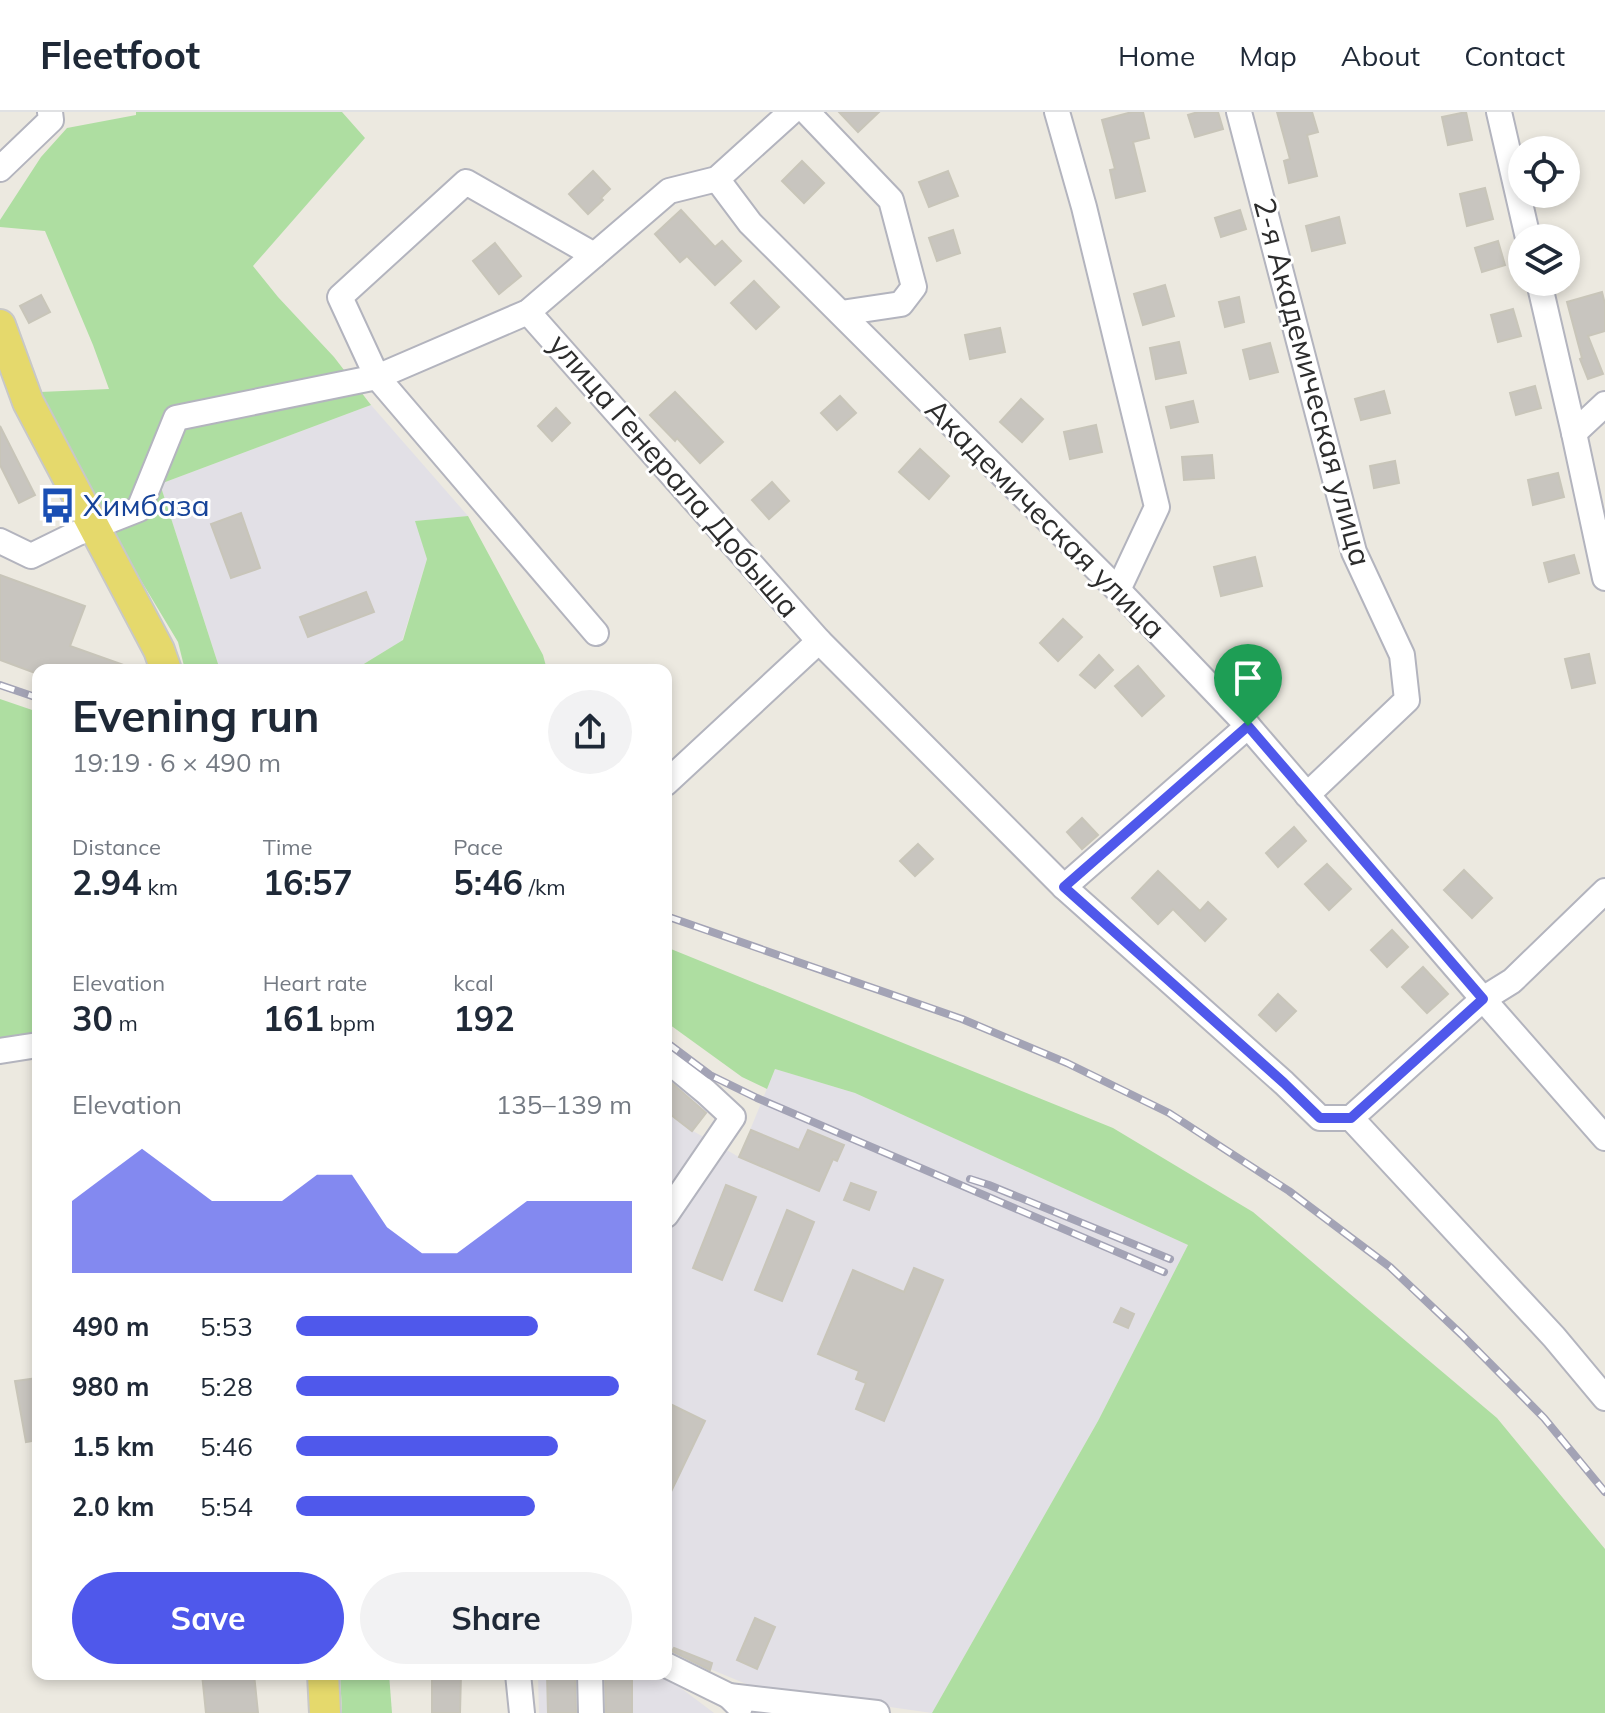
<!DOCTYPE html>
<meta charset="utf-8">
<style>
body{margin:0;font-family:Mulish,sans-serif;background:#f2f2f3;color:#1f2937;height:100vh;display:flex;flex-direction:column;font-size:30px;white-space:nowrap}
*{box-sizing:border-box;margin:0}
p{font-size:26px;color:#747a83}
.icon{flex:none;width:44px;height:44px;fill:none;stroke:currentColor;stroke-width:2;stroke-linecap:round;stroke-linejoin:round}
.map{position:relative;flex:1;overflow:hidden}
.drawer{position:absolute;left:32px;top:552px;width:640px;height:1016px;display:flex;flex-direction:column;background:#fff;border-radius:16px;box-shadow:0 4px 12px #0003}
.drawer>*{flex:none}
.controls{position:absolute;left:1508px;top:24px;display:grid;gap:16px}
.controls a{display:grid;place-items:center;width:72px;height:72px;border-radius:50%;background:#fff;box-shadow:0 4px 12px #0003;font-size:40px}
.pin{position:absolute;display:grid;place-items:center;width:68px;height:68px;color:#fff;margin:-82px -34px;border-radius:50% 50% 50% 0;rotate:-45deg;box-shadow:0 0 8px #0007}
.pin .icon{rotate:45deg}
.round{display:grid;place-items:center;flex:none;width:84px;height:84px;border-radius:42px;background:#f2f2f3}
.headline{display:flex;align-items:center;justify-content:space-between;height:136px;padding:0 40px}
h1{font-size:44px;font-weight:700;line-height:60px}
.figures{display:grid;grid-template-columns:repeat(3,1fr);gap:12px;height:136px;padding:8px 40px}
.figures div{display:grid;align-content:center}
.figures b{font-size:34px;font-weight:700}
.figures small{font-size:22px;font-weight:400}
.figures p{font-size:22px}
.chart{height:224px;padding:16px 40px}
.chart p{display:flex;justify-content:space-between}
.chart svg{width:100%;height:144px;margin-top:8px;fill:#4f58eb;opacity:.7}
.action{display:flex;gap:16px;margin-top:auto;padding:16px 40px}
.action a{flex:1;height:92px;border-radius:48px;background:#4f58eb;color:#fff;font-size:32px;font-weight:700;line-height:92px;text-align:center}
.action a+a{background:#f2f2f3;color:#1f2937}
ul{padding:0 40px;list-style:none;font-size:26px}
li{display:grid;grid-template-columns:128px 96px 1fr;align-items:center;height:60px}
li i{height:20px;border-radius:10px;background:#4f58eb}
header{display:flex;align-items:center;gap:48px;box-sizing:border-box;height:112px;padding:0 40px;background:#fff;border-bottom:2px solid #e0e1e3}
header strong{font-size:38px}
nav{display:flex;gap:44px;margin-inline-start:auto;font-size:28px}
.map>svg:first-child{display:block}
.industrial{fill:#e2e0e6}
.green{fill:#aedea1}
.building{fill:#c8c5bf;stroke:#c8c5b9;stroke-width:2}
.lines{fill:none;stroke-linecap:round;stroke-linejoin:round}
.minor-casing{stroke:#b3b4be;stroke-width:28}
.major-casing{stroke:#c8c8c8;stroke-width:34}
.minor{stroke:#fff;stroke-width:24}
.major{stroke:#e5d96c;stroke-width:30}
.rail-casing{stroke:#a3a3b5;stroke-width:8}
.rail{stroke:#fff;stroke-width:5;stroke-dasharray:15;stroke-linecap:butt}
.route-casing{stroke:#fff;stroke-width:16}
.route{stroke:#4f58eb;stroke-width:10}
.labels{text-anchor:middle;stroke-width:6;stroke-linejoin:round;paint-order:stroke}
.street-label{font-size:30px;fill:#2c2c2c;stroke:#fff}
.transit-label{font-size:30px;fill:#164399;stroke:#fff;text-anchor:start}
</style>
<header>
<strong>Fleetfoot</strong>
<nav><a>Home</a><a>Map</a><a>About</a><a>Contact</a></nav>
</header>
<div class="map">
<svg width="1605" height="1601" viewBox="0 0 1605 1601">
<rect width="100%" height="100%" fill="#ece9e0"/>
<g class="industrial">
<path d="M371,293L468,404L416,409L427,447L402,529L354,558H220L160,372Z"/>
<path d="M775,957L855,981L1188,1133L1098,1309L932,1601L756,1576L710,1557L707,1565L666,1541V959L712,994L693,1019L739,1045Z"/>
<path d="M538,1562H662L714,1601H539Z"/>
</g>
<g class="green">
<path d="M136,0H342L365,26L253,154L278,185L334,245L371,293L160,372L220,558H185L178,530L80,367L40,280L109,277L93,233L45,119L0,115V108L41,45L67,16L136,3Z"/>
<path d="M468,404L543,543L547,558H354L403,528L427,447L415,409Z"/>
<path d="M0,587L38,600V925L0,931Z"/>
<path d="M666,835L1113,1016L1253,1100L1497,1306L1605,1437V1601H932L1098,1309L1188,1133L855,981L775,957L767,977L742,965L666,910Z"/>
<path d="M340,1562H389L392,1601H342Z"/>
</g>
<g class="building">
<path d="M839,0H879L858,20Z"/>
<path d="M1132,0H1143L1149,26L1133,30L1145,79L1116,86L1110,58L1115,57L1102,8Z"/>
<path d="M1198,0H1218L1223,17L1195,25L1188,3Z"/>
<path d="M1277,0H1312L1318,20L1307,23L1317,64L1289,71L1284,49L1290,47Z"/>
<path d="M1466,0L1472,28L1448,33L1442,5Z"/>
<path d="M802,49L824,71L804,91L782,69Z"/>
<path d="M593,59L610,77L601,86L603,88L588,102L569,82Z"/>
<path d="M948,59L958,84L929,95L919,70Z"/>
<path d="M1485,76L1493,107L1467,114L1460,82Z"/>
<path d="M681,98L715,135L722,129L741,149L715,173L687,144L680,150L655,122Z"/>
<path d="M1240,98L1246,117L1221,125L1215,106Z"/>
<path d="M1339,105L1345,131L1312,139L1306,114Z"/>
<path d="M953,118L960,141L937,149L929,126Z"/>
<path d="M1498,129L1505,153L1482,160L1475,136Z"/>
<path d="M495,131L521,164L499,182L473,149Z"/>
<path d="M754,169L779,195L756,217L731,191Z"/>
<path d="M1165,173L1174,204L1143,213L1134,182Z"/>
<path d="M1602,180L1605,192V219L1588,224L1603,262L1588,267L1580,247L1582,246L1567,190Z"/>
<path d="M41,183L50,200L29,211L20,194Z"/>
<path d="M1239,185L1244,210L1225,215L1219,190Z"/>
<path d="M1513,197L1521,224L1498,230L1491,203Z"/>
<path d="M1000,216L1005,240L970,247L965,223Z"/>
<path d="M1179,230L1186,261L1156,267L1150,236Z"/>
<path d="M1270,231L1278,260L1250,267L1243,238Z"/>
<path d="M1535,274L1541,296L1516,303L1510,281Z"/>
<path d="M1384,279L1390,301L1361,308L1355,287Z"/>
<path d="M675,280L723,330L700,351L677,326L675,329L650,303Z"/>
<path d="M840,284L856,301L837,318L821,301Z"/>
<path d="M1021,287L1043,307L1022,330L1000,310Z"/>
<path d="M1193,289L1198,310L1171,316L1166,295Z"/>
<path d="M556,296L570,311L552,329L538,314Z"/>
<path d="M1096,313L1102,340L1070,347L1064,320Z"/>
<path d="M0,314L35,383L19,391L0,353Z"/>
<path d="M920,337L949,364L929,387L899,360Z"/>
<path d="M1212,343L1214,366L1184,368L1182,345Z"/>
<path d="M1395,349L1399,371L1374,376L1370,354Z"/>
<path d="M1558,361L1564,385L1533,393L1528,368Z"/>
<path d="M772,370L789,389L769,407L752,388Z"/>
<path d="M241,401L260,456L231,466L211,412Z"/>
<path d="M1574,443L1579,461L1549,470L1544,451Z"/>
<path d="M1255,445L1262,474L1221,484L1214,455Z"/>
<path d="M0,463L85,494L70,534L132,556V558H38V562L0,548Z"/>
<path d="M366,480L374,500L308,525L300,505Z"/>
<path d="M1063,507L1082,525L1058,549L1040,531Z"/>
<path d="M1253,540L1272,558L1254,577L1235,559Z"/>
<path d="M1589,542L1595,571L1572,576L1565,547Z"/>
<path d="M1099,543L1113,558L1095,576L1080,563Z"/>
<path d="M1138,554L1164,584L1142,604L1115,574Z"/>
<path d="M1082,706L1098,723L1082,737L1067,720Z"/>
<path d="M1294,715L1306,729L1278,755L1266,741Z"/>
<path d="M918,732L933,747L915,764L900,749Z"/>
<path d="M1327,752L1351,777L1329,798L1305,772Z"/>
<path d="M1464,758L1492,786L1472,806L1444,778Z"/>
<path d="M1158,759L1200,799L1208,790L1226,807L1205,829L1173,797L1158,812L1132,786Z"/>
<path d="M1392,818L1408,835L1387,855L1371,838Z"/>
<path d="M1423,855L1448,882L1427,901L1402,875Z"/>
<path d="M1278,882L1296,899L1276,919L1259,903Z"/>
<path d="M666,966L706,1001L692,1019L666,999Z"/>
<path d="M751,1018L799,1038L808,1018L844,1033L837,1049L833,1047L819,1079L739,1045Z"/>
<path d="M851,1071L876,1080L869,1098L844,1088Z"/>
<path d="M726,1073L756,1085L722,1168L693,1156Z"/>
<path d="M787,1098L814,1110L782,1189L755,1178Z"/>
<path d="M914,1156L943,1168L884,1309L856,1297L866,1271L856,1267L859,1259L818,1242L853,1158L904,1180Z"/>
<path d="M1121,1196L1134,1202L1128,1216L1114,1210Z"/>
<path d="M38,1266V1328L26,1330L15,1269Z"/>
<path d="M666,1290L705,1309L666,1390Z"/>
<path d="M755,1506L775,1515L757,1557L737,1548Z"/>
<path d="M674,1536L712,1551L710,1558L672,1539Z"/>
<path d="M202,1562H254L258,1601H206Z"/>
<path d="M432,1562H461L460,1601H432Z"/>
<path d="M547,1562H575L576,1601H548Z"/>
<path d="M605,1562H632V1601H606Z"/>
</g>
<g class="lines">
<defs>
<g id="minor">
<path d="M807,0L891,88L914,175L901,192L841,201"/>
<path d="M1057,0L1084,95L1157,395L1118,478"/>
<path d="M1239,0L1354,440L1402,543L1407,588L1307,683"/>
<path d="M1499,0L1528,126"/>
<path d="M0,57L51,8L50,0"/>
<path d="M717,67L750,111L1118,478L1248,614"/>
<path d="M594,143L466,70L340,185L377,265L596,521"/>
<path d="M1539,170L1574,321L1605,466"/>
<path d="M528,200L819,529L1064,775"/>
<path d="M1574,321L1605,292"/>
<path d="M0,429L31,444L78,421L139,397L176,306L377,265L528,200L669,79L717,67L791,0"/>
<path d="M666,671L819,529"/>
<path d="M1605,779L1512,869L1483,887L1351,1006L1554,1225L1605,1286"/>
<path d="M0,939L38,933"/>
<path d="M666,947L706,980L733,1005L666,1103"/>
<path d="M1351,1006H1320L1284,971L1064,775L1248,614L1483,887L1605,1026"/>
<path d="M666,1553L729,1584L740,1595"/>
<path d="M518,1562L522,1601"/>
<path d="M590,1562L591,1601"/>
<path d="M729,1584L877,1601"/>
</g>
<g id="major">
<path d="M0,213L28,290L159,538L166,558"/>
<path d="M323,1562L325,1601"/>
</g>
</defs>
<use href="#minor" class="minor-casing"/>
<use href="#major" class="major-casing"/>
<use href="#minor" class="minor"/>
<use href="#major" class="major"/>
<defs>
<g id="rail">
<path d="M0,573L38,586"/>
<path d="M666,804L962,907L1067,951L1169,1001L1289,1079L1390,1155L1462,1223L1544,1306L1605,1380"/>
<path d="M666,930L710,963L757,986L1164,1160"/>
<path d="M970,1067L989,1073L1170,1147"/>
</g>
</defs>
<use href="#rail" class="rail-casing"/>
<use href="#rail" class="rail"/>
</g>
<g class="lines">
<defs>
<path id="route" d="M1248,614L1483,887L1351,1006H1320L1284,971L1064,775Z"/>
</defs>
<use href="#route" class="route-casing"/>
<use href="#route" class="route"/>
</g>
<defs>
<symbol id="bus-bare" viewBox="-9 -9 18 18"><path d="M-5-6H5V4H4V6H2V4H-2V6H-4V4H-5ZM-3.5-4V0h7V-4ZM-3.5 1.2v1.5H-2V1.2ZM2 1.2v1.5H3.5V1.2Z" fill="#1a4fb4" stroke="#fff" stroke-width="2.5" paint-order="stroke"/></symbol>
</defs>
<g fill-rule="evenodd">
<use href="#bus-bare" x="32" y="368" width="51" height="51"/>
</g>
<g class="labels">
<g class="street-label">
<text transform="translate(1312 270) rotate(75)" y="10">2-я Академическая улица</text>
<text transform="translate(674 364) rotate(49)" y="10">улица Генерала Добыша</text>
<text transform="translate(1045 407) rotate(45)" y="10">Академическая улица</text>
</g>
<g class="transit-label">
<text x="83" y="404">Химбаза</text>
</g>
</g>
</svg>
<div class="controls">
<a><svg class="icon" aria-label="locate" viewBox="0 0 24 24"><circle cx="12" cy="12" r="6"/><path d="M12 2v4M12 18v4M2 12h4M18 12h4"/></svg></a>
<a><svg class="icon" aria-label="layers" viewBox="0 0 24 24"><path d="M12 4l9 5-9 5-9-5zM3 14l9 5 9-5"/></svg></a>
</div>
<div class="pin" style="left:1248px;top:614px;background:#1e9e55"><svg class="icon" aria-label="arrive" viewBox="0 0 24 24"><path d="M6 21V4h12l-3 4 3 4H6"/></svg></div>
<section class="drawer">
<div class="headline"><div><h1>Evening run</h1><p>19:19 · 6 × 490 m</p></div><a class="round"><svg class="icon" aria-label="share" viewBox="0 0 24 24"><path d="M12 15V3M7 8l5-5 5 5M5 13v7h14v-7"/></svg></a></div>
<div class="figures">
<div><p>Distance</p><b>2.94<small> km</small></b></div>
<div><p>Time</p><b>16:57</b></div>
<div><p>Pace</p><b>5:46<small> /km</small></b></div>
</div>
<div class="figures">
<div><p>Elevation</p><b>30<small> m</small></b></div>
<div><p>Heart rate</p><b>161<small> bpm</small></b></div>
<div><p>kcal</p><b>192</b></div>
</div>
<div class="chart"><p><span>Elevation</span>135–139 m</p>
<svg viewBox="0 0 160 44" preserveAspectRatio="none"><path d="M0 44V22L10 14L20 6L30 14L40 22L50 22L60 22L70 14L80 14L90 30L100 38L110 38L120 30L130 22L140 22L150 22L160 22V44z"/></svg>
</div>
<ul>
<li><b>490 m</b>5:53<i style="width:72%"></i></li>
<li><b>980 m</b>5:28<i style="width:96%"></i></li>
<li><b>1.5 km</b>5:46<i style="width:78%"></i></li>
<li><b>2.0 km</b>5:54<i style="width:71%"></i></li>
</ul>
<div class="action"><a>Save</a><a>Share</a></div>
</section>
</div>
